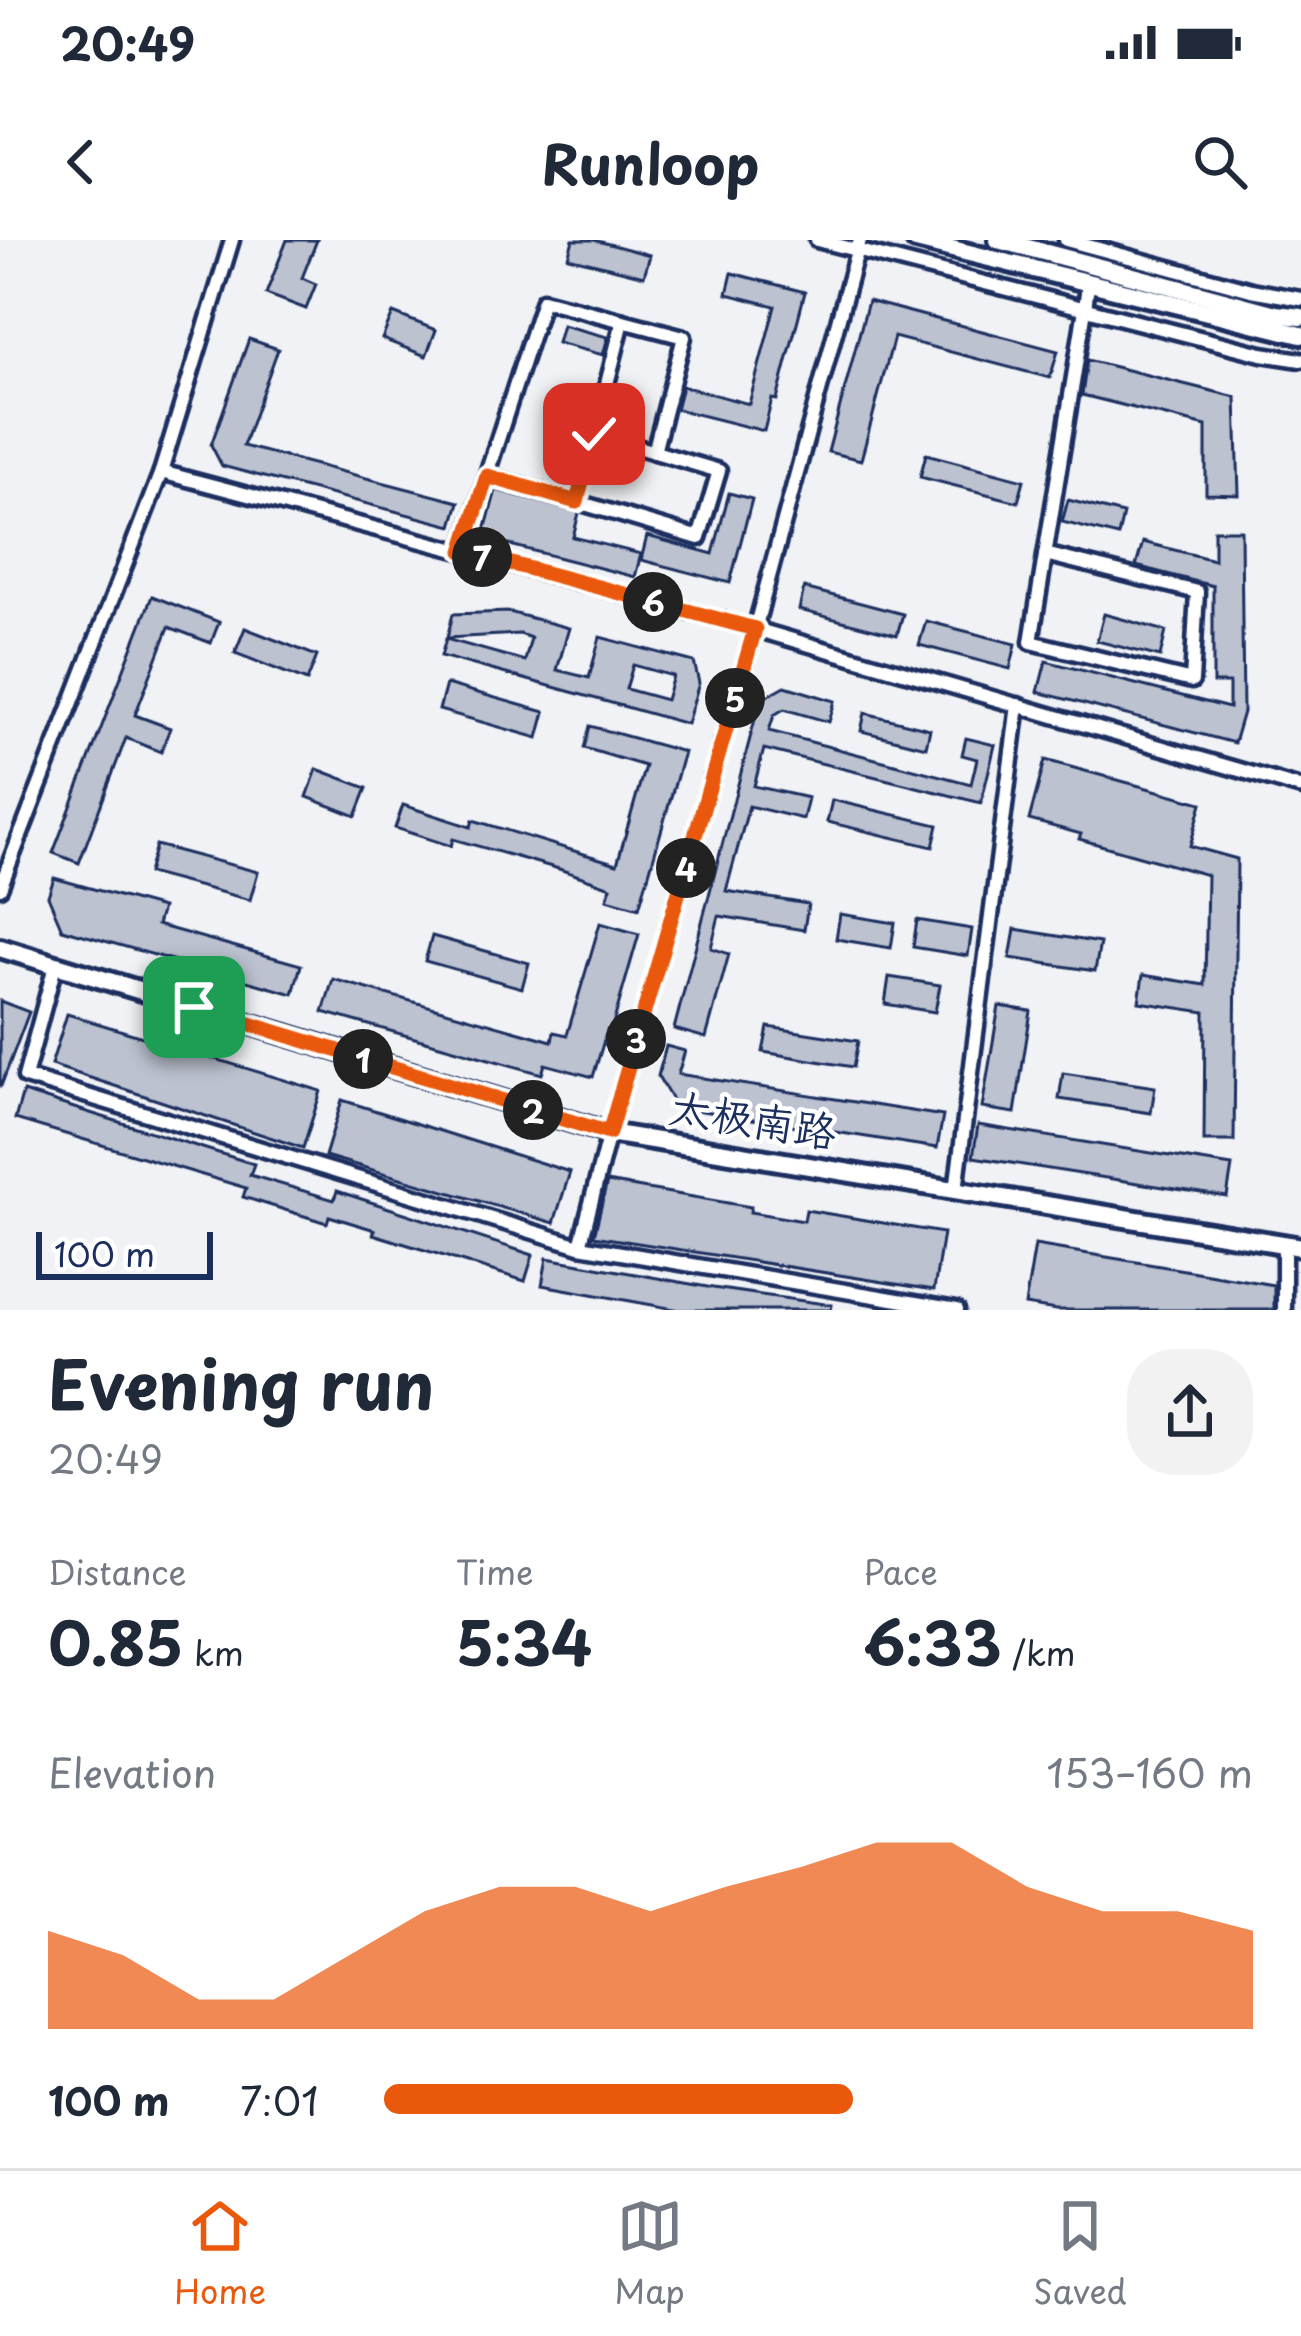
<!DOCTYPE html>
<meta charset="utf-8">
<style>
body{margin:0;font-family:"Playpen Sans","LXGW WenKai TC",sans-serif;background:#f2f2f3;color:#1f2937;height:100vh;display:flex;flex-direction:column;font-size:45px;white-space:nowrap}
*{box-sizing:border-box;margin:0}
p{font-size:39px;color:#747a83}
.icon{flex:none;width:66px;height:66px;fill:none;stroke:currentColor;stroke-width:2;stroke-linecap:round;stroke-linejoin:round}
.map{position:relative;height:1070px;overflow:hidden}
.panel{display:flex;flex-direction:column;background:#fff;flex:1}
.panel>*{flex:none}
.scale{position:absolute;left:36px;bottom:30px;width:177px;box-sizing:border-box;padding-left:12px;border:6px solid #1b2f5e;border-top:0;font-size:33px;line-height:42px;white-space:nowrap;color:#1b2f5e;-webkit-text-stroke:9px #fff;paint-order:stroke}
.pin{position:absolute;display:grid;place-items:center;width:102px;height:102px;color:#fff;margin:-51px;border-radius:24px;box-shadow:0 6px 18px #0006}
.km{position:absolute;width:60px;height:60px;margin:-30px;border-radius:50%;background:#222;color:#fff;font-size:33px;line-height:60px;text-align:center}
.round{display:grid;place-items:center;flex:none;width:126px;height:126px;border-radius:48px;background:#f2f2f3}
.overview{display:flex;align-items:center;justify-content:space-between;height:204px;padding:0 48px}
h1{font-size:66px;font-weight:700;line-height:90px}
.figures{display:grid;grid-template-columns:repeat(3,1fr);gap:18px;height:204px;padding:12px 48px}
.figures div{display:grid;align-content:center}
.figures b{font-size:60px;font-weight:700}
.figures small{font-size:33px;font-weight:400}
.figures p{font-size:33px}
.chart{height:336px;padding:24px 48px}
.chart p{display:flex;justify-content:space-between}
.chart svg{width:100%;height:216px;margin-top:12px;fill:#ea580c;opacity:.7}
ul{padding:0 48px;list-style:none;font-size:39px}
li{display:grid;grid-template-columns:192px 144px 1fr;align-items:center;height:90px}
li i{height:30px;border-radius:15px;background:#ea580c}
.status{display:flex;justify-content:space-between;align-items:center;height:84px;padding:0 60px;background:#fff;direction:ltr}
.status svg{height:33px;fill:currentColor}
header{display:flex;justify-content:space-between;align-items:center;height:156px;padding:0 48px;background:#fff;font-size:54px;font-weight:700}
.menu{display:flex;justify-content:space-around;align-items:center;height:168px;border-top:3px solid #e0e1e3;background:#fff;font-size:33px;color:#747a83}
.menu a{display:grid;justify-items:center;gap:6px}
.menu .on{color:#ea580c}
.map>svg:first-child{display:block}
.building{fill:#bcc2d0;stroke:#1b2f5e;stroke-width:3;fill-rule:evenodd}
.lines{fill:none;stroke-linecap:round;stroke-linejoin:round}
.minor-casing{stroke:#1b2f5e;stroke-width:21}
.major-casing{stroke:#1b2f5e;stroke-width:26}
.minor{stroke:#fff;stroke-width:12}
.major{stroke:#fff;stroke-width:16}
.route-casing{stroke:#fff;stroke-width:24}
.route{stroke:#ea580c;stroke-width:15}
.labels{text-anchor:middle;stroke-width:9;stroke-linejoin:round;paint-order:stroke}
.street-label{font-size:42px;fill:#1b2f5e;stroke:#fff}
</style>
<div class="status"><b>20:49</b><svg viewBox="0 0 49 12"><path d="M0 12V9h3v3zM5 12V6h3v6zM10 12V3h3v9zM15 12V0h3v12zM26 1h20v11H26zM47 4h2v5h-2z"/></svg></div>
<header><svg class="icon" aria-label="back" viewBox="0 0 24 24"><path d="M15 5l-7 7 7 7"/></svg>Runloop<svg class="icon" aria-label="search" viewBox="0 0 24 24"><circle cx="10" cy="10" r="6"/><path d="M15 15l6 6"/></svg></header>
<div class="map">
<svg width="1301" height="1070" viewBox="0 0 1301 1070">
<rect width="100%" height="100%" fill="#f1f2f5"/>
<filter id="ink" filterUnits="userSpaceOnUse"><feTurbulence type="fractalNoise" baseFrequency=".00833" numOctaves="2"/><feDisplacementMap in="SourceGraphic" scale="24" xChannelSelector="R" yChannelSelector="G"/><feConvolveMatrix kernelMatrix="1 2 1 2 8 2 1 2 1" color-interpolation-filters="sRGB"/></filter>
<g filter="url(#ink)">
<g class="building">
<path d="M287,0H317L302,38L316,44L306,69L266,54Z"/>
<path d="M573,0H594L650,15L644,36L568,17Z"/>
<path d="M732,33L805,52L777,160L772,159L764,191L676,169L682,146L749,164L775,66L727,54Z"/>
<path d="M868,61L1058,111L1050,138L894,97L861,220L828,212Z"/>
<path d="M393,73L436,90L426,116L382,99Z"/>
<path d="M562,85L608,97L603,115L557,103Z"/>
<path d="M249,99L278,109L243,206L459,262L452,286L222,226L211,205Z"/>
<path d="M1087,120L1236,157L1239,255L1206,254V186L1082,155Z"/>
<path d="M926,214L1024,240L1018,262L920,237Z"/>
<path d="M496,250L579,273L573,297L641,314L635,337L483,298Z"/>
<path d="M729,253L752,259L730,343L641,320L647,296L713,314Z"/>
<path d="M1068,260L1123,274L1118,296L1062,282Z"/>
<path d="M1214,290H1241L1243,472L1234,503L1038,452L1046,421L1229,468V443H1213V346L1136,326L1143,302L1214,320Z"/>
<path d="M804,348L903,374L897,395L799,370Z"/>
<path d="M152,356L219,382L211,403L169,387L135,475L170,488L161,512L126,498L79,623L53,613Z"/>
<path d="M509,372L569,388L557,430L589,438L600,397L694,422L699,443L687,484L441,416L446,399L525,421L531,398L520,394L447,398L453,374ZM633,425L673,436L666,460L626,449Z"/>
<path d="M1104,374L1166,391L1160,417L1097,401Z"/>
<path d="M926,381L1016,404L1010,429L919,405Z"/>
<path d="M245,388L317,416L307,441L235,413Z"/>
<path d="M446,444L545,472L538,498L439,470Z"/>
<path d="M785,446L835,461L829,482L784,469L774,475L769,491L971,544L977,519L962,515L966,498L995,505L981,563L764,509L754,546L808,558L803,579L749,566L726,651L808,664L804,690L719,676L711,708L729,714L706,798L674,789L760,460Z"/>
<path d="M865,473L930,489L926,507L861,491Z"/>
<path d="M590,486L684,512L639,668L607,659L611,647L559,629L453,599L451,606L395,588L403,565L471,587L473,580L617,624L645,526L584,508Z"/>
<path d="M1045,520L1202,563L1190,606L1237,619L1234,901H1204L1205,772L1139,762L1143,735L1205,745L1207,635L1079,599L1081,594L1029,580Z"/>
<path d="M317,529L367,548L356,576L307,557Z"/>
<path d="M832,560L938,585L933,607L827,582Z"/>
<path d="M156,605L258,632L250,660L148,633Z"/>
<path d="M54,638L162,668L157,685L301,725L293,754L62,689L48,656Z"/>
<path d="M840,674L895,683L891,708L836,699Z"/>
<path d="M917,680L972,689L968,716L913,707Z"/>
<path d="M600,683L639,694L611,791L607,790L593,837L545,824L542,834L323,772L333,739L552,801L554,792L567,795Z"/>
<path d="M1015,689L1100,703L1095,731L1010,718Z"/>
<path d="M432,696L529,723L522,748L425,721Z"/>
<path d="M889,737L940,745L935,772L885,764Z"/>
<path d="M0,761L29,772L1,846H0Z"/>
<path d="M999,766L1031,771L1015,873L982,868Z"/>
<path d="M67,774L321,851L303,908L51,825Z"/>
<path d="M768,787L858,801L853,827L763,812Z"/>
<path d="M666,806L685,811L678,834L943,876L937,908L676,867L658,836Z"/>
<path d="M1063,833L1155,847L1151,873L1059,859Z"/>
<path d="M23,852L254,924L250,935L334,960L337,951L533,1015L525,1041L373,994L375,990L329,976L327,983L243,957L246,948L15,879Z"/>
<path d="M342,860L570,932L554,983L325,916Z"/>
<path d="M978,885L1232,926L1227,957L973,917Z"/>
<path d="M607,942L751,967L750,972L804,981L806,970L943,993L934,1050L594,996Z"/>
<path d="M1035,1005L1274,1045V1070H1056L1025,1065Z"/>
<path d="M547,1018L713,1048L832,1065L831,1070H680L542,1045Z"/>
</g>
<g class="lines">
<defs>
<g id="minor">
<path d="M817,0L1262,114L1301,120"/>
<path d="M1066,0L1251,50L1301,59"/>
<path d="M161,232L755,389L1301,548"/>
<path d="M487,235L699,298L719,231L594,194"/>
<path d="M577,262L623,81"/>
<path d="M462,311L543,60L684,97L654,212"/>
<path d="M1045,314L1197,352L1192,441L1031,402L1085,69L1088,44"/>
<path d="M0,648L161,232L232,0"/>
<path d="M55,726L25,837L580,1006L957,1070"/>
<path d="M956,950L1018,465"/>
<path d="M580,1006L609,893L755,389L860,0"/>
<path d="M1284,1070V1004"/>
</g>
<g id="major">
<path d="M916,0L1301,95"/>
<path d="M998,0L1276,74L1301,77"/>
<path d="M0,708L609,893L1301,1007"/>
</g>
</defs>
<use href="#minor" class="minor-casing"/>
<use href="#major" class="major-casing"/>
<use href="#minor" class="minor"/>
<use href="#major" class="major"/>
</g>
</g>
<g class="lines" filter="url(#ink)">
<defs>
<path id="route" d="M194,767L609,893L755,389L463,311L487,236L577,262L594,194"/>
</defs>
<use href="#route" class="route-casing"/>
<use href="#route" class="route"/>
</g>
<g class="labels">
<g class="street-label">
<text transform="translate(753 880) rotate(9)" y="15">太极南路</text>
</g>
</g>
</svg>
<div class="scale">100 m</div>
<div class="pin" style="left:194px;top:767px;background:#1e9e55"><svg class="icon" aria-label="arrive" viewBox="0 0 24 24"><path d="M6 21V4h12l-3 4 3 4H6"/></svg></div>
<div class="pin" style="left:594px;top:194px;background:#d93025"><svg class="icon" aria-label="check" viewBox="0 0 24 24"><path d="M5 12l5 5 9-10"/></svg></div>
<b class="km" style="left:363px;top:819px">1</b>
<b class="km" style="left:533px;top:870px">2</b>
<b class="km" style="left:636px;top:799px">3</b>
<b class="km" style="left:686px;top:628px">4</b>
<b class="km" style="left:735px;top:458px">5</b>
<b class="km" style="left:653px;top:362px">6</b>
<b class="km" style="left:482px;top:317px">7</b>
</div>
<section class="panel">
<div class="overview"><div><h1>Evening run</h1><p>20:49</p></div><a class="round"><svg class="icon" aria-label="share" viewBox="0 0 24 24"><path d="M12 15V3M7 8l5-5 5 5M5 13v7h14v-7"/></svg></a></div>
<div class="figures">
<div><p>Distance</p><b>0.85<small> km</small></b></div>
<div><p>Time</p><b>5:34</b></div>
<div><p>Pace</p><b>6:33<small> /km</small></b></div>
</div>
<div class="chart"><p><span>Elevation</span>153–160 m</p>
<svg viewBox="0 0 160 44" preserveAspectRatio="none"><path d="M0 44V24L10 29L20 38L30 38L40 29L50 20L60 15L70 15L80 20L90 15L100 11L110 6L120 6L130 15L140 20L150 20L160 24V44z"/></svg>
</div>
<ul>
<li><b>100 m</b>7:01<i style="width:54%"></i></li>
</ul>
</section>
<nav class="menu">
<a class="on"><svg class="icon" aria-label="home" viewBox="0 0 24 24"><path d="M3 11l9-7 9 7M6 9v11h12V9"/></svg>Home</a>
<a><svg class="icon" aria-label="map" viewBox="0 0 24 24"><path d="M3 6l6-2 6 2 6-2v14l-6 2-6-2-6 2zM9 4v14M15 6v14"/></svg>Map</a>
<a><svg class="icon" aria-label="saved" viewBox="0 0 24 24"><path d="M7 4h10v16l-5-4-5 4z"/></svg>Saved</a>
</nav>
